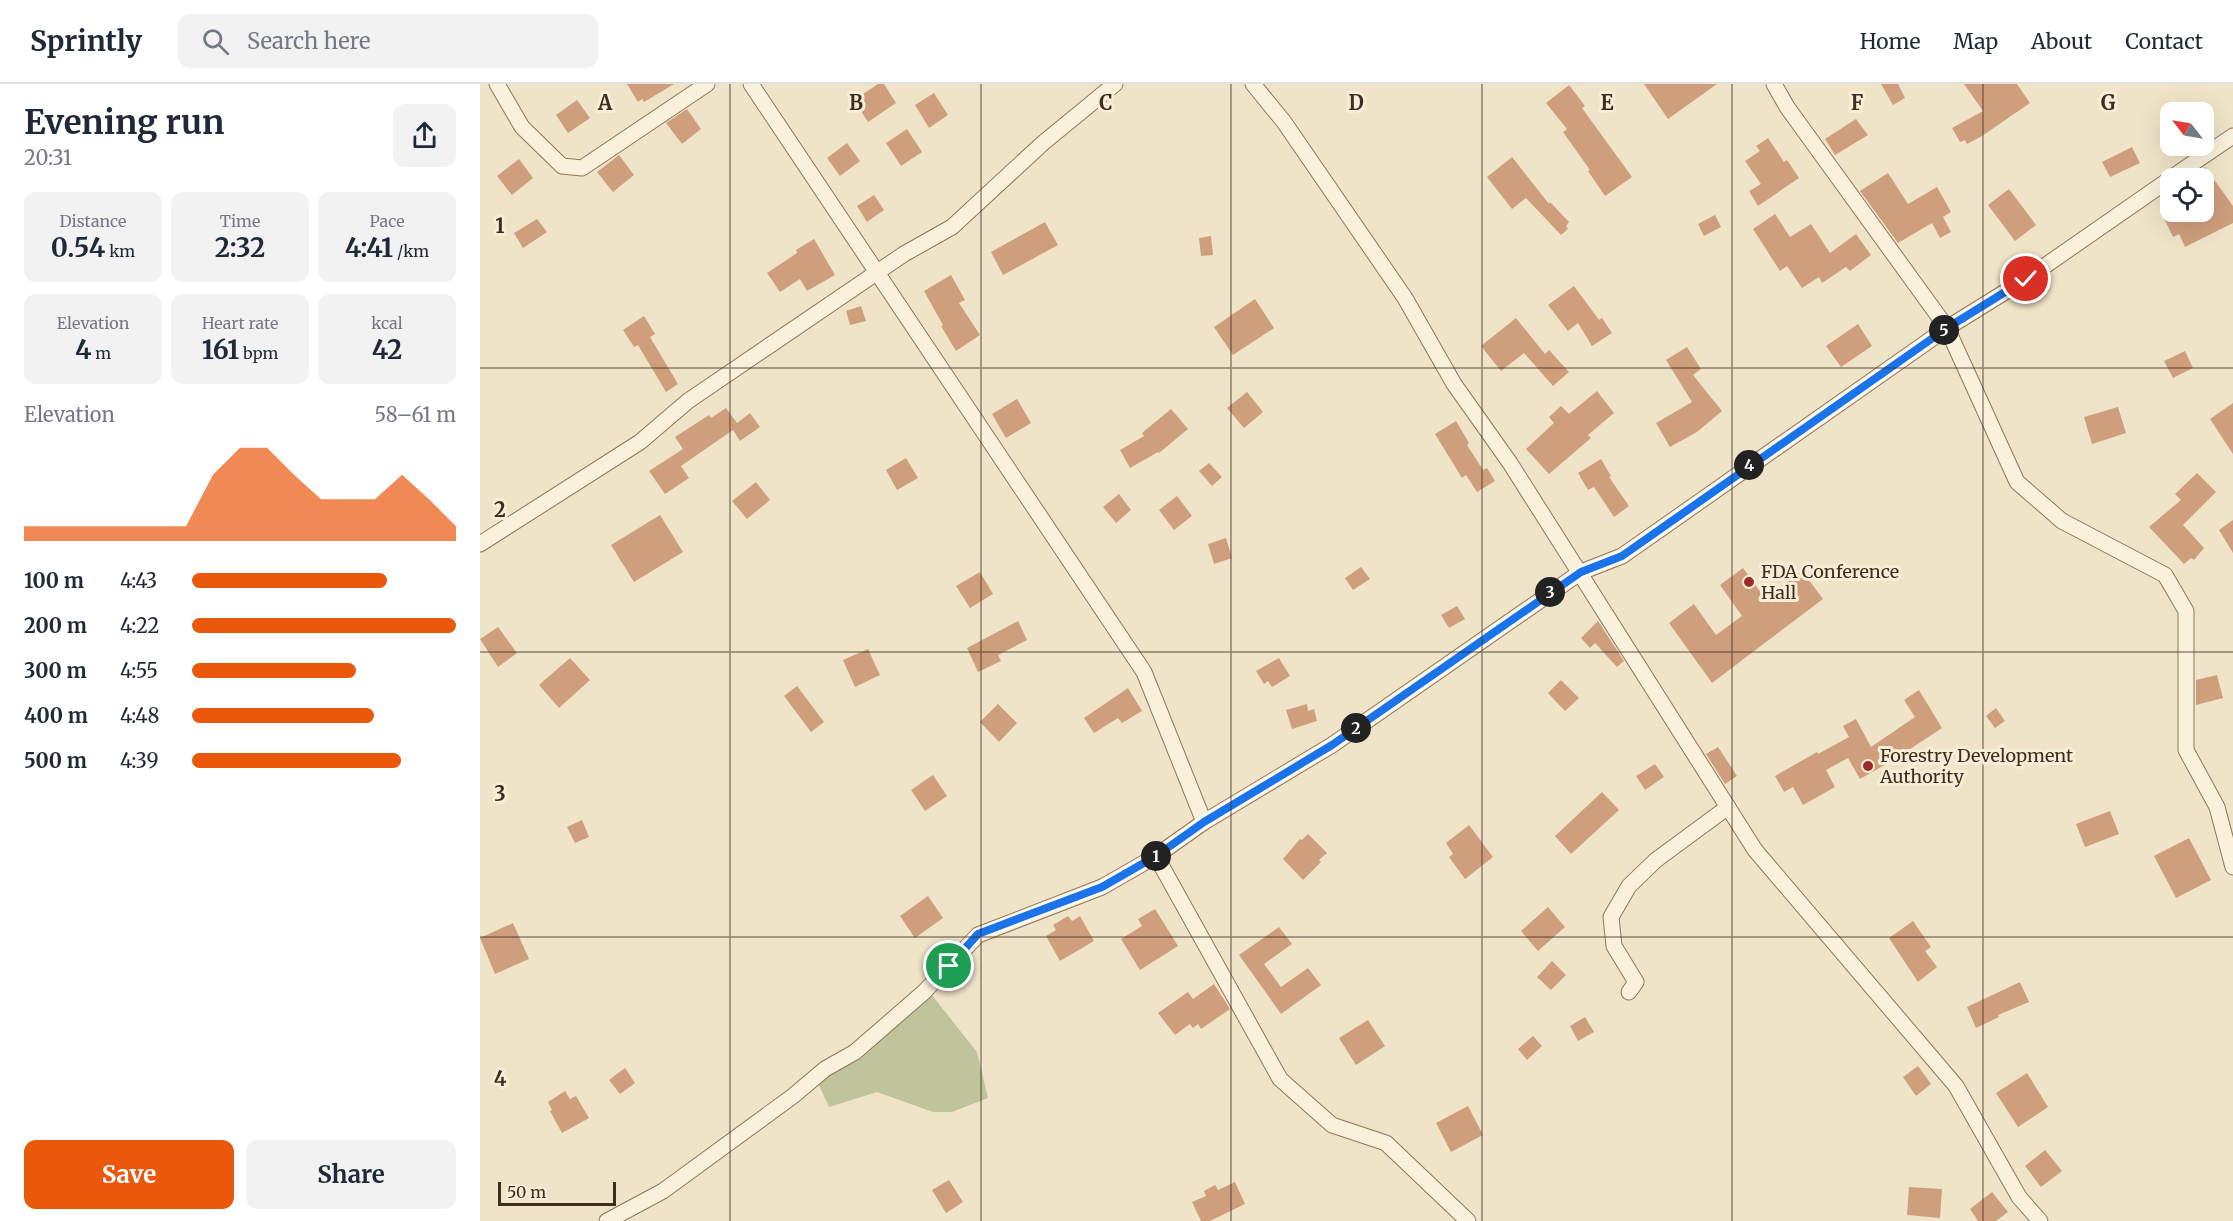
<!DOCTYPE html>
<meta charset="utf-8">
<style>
body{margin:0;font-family:Merriweather,serif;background:#f2f2f3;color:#1f2937;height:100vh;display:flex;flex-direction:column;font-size:22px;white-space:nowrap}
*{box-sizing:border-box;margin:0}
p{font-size:20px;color:#747a83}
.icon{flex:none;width:33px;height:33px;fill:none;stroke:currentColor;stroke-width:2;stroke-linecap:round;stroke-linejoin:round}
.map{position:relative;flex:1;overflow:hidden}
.drawer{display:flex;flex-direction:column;background:#fff;width:480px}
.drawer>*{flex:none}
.needle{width:39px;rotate:301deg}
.buttons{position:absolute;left:1680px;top:18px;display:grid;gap:12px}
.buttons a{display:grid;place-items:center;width:54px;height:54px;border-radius:12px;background:#fff;box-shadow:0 6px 24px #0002;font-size:30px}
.scale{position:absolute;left:18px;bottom:15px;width:118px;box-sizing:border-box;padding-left:6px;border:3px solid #3d2e20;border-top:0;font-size:16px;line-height:21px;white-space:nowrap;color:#3d2e20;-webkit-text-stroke:4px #f7eed8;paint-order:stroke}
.pin{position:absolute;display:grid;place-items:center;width:51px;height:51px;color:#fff;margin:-26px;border:3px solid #fff;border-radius:50%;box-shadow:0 2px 6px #0007}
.km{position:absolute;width:30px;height:30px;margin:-15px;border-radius:50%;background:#222;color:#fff;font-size:16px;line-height:30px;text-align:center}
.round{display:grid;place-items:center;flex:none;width:63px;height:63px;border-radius:12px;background:#f2f2f3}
.headline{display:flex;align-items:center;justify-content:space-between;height:102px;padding:0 24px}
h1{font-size:33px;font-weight:700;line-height:45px}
.metrics{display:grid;grid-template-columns:repeat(3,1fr);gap:9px;height:102px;padding:6px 24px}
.metrics div{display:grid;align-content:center;border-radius:12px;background:#f2f2f3;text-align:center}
.metrics b{font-size:26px;font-weight:700}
.metrics small{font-size:16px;font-weight:400}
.metrics p{font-size:16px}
.chart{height:168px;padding:12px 24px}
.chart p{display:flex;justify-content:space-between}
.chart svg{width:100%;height:108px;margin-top:6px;fill:#ea580c;opacity:.7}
.action{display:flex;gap:12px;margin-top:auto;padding:12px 24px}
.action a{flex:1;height:69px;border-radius:12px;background:#ea580c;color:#fff;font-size:24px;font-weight:700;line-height:69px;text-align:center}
.action a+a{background:#f2f2f3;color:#1f2937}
ul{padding:0 24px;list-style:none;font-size:20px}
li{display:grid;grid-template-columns:96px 72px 1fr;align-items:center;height:45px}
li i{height:15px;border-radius:8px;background:#ea580c}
header{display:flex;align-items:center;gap:36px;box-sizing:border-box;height:84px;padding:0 30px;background:#fff;border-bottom:2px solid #e0e1e3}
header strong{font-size:28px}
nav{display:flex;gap:33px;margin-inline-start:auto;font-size:21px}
.search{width:420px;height:54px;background:#f2f2f3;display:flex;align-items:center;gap:15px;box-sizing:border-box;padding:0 21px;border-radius:12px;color:#747a83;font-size:22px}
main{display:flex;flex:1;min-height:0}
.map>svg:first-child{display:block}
.cemetery{fill:#bfc49a}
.building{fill:#cf9f7d}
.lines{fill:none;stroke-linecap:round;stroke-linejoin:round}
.minor-casing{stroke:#8d765c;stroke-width:17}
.minor{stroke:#faf1dc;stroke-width:15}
.route-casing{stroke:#fff;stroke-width:12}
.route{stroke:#1a73e8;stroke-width:8}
.grid{fill:none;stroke:#3d2e20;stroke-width:1.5;stroke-opacity:0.55}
.poi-dot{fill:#9e2a2b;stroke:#f7eed8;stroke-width:2}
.labels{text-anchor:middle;stroke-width:6;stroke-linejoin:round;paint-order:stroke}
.poi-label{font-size:18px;fill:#3d2e20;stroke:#f7eed8;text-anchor:start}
.grid-label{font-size:20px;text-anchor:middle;font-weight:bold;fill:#3d2e20;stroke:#f7eed8;stroke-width:6;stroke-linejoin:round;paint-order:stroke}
</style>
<header>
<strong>Sprintly</strong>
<div class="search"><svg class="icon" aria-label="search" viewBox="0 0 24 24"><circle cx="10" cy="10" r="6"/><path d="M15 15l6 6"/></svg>Search here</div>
<nav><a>Home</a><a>Map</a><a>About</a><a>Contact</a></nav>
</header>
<main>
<section class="drawer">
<div class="headline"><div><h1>Evening run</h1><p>20:31</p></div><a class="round"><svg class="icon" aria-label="share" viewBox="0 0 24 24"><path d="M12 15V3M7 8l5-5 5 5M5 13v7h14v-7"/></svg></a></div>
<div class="metrics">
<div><p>Distance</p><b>0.54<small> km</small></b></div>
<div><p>Time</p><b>2:32</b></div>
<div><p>Pace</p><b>4:41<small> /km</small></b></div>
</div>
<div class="metrics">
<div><p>Elevation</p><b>4<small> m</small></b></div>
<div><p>Heart rate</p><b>161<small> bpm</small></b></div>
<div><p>kcal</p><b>42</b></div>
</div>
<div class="chart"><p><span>Elevation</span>58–61 m</p>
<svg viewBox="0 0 160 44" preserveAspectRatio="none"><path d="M0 44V38L10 38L20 38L30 38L40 38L50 38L60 38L70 17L80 6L90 6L100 17L110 27L120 27L130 27L140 17L150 27L160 38V44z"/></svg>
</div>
<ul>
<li><b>100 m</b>4:43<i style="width:74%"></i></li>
<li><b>200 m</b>4:22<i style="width:100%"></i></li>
<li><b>300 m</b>4:55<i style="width:62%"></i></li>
<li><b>400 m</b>4:48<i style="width:69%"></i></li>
<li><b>500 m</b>4:39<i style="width:79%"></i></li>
</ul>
<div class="action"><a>Save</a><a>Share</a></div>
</section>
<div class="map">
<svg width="1753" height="1137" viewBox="0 0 1753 1137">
<rect width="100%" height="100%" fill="#f0e4c8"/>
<path class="cemetery" d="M451,910L497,968L508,1014L472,1028H453L397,1008L349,1023L336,995Z"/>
<g class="building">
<path d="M147,0H194L164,18L162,15L158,18Z"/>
<path d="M398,0H404L416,19L388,38L374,16Z"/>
<path d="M1164,0H1237L1188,35Z"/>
<path d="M1401,0H1418L1425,14L1413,21Z"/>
<path d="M1484,0H1537L1550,19L1502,52L1487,60L1485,56L1480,58L1472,44L1503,27Z"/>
<path d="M1089,1L1105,22L1102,24L1152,93L1125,112L1108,87L1110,86L1083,48L1087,45L1066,19Z"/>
<path d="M454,9L468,31L449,44L435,21Z"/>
<path d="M97,16L110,34L88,49L76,31Z"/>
<path d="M207,25L221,45L202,60L186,39Z"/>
<path d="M1376,35L1388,51L1355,71L1345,55Z"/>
<path d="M427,45L442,68L421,82L406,59Z"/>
<path d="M1288,54L1304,78L1307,76L1319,94L1278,122L1269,107L1281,100L1265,77L1280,67L1276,62Z"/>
<path d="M367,59L380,77L360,92L347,74Z"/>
<path d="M1652,63L1660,79L1630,93L1622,78Z"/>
<path d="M139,71L154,91L133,108L117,88Z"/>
<path d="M1032,73L1069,120L1070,118L1089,138L1086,142L1088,145L1081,151L1046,114L1032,125L1007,93Z"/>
<path d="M39,75L53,94L32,111L17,92Z"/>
<path d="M1725,83L1753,122V139L1705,163L1699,150L1693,153L1681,128H1724V84Z"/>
<path d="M1408,89L1428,120L1457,103L1471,128L1463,133L1471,148L1460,154L1452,139L1418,159L1380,107Z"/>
<path d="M1529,105L1556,141L1535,157L1508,121Z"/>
<path d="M394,111L404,126L387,138L377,122Z"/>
<path d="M1295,130L1310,153L1331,140L1350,169L1376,150L1391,171L1370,187L1366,183L1342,199L1339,193L1322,204L1307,182L1300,187L1273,145Z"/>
<path d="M1235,131L1241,143L1224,152L1218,140Z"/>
<path d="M57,135L67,148L43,164L34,149Z"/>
<path d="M565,138L578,161L523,191L511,168Z"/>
<path d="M731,152L733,171L721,172L719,154Z"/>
<path d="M334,155L355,191L327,207L320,195L300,208L287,189L317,169L316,166Z"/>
<path d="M471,191L485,216L479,219L500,251L476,267L461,242L463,241L444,207Z"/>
<path d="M1094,202L1119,236L1122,234L1132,249L1112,262L1098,239L1088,247L1068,221Z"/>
<path d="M775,215L794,244L753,271L734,243Z"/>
<path d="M381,222L386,237L370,241L366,227Z"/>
<path d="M164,232L175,250L170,253L198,300L186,308L158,261L154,263L143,246Z"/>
<path d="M1036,234L1065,270L1069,266L1089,288L1073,302L1044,269L1021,287L1001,262Z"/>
<path d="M1378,240L1392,262L1361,283L1346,262Z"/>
<path d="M1207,263L1221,285L1213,291L1242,327L1217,348L1190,363L1176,339L1212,318L1186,276Z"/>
<path d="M1705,267L1713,284L1693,294L1684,277Z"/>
<path d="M1117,307L1134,329L1108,351L1111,354L1069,390L1046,365L1074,339L1069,333L1081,322L1089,330Z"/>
<path d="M767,308L783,328L764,344L747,324Z"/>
<path d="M537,315L551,339L526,354L512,330Z"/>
<path d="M1753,319V370L1730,335Z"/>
<path d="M1638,323L1646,349L1612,360L1604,333Z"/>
<path d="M246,324L257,339L270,329L280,343L260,357L253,346L201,382L209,394L185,410L169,387L203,365L195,353L229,331L231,334Z"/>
<path d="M691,325L708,345L679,369L678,368L650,384L640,366L664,352L662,349Z"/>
<path d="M976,337L989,359L987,361L1003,386L1007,384L1015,397L997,408L986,391L982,394L955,350Z"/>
<path d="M426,374L438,394L417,406L406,386Z"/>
<path d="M1121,375L1131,392L1129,393L1149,422L1134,433L1114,403L1108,406L1098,389Z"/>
<path d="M729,379L742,393L732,402L719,387Z"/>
<path d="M1717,389L1736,408L1703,441L1724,464L1714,476L1711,474L1704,480L1669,443L1701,416L1695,410Z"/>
<path d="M276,398L290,416L267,435L252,417Z"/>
<path d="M639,410L651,426L636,439L623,423Z"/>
<path d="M697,412L712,432L694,446L679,426Z"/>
<path d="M180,431L203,468L154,498L131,461Z"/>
<path d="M1753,436V469L1739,446Z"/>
<path d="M746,454L752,474L734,480L728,460Z"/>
<path d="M881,483L890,495L873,506L865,494Z"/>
<path d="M1263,484L1285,514L1322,487L1343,515L1232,599L1189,539L1214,520L1236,551L1262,532L1240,501Z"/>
<path d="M500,488L513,510L490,524L476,502Z"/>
<path d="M977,522L985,535L969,544L961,531Z"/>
<path d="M538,537L547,556L518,571L521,577L498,588L487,564Z"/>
<path d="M1118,537L1144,577L1137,583L1115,559L1110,564L1101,554Z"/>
<path d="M18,543L37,569L18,583L0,555Z"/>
<path d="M388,565L400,591L375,603L363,576Z"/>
<path d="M90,574L110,596L79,624L59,601Z"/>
<path d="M799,574L810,592L792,603L788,597L784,600L776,587Z"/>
<path d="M1737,591L1743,614L1716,621V596Z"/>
<path d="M1081,596L1099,614L1085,627L1068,609Z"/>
<path d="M317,602L344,638L331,648L304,612Z"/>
<path d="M648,604L662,627L642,639L638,634L614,649L604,634Z"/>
<path d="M1439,606L1462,644L1415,675L1380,695L1368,674L1346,686L1355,703L1323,721L1313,703L1304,708L1295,692L1337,668L1338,670L1369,653L1363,642L1376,635L1391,663L1435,633L1424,616Z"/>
<path d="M518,620L537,639L519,658L500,638Z"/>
<path d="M827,620L828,627L834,625L837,637L812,645L806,626Z"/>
<path d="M1516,624L1525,637L1515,644L1506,632Z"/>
<path d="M1238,663L1257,692L1245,700L1226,670Z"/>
<path d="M1175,680L1184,693L1165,706L1156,692Z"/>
<path d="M453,691L467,712L445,727L431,706Z"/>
<path d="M1122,708L1139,726L1091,770L1075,752Z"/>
<path d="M1630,727L1639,750L1605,763L1596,740Z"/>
<path d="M102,736L109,753L95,759L87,743Z"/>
<path d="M989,741L1013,773L985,795L969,773L973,770L966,759Z"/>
<path d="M828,750L847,769L839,776L841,778L823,796L803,775L820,755L822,756Z"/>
<path d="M1709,754L1731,796L1696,814L1674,772Z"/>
<path d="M448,812L463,834L435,854L420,832Z"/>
<path d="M1068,823L1085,843L1058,867L1041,847Z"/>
<path d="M675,825L698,862L660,886L641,855L662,842L658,835Z"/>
<path d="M588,832L592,837L600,832L614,857L580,877L566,852L576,846L573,841Z"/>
<path d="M1433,837L1451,863L1445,867L1457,883L1438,898L1409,854Z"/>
<path d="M33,839L49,875L15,890L0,854Z"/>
<path d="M799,843L812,860L784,880L801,903L828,884L841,901L801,930L759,871Z"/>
<path d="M1072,877L1086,891L1071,906L1057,893Z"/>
<path d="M1540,898L1549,918L1518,931L1519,933L1496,944L1487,923Z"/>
<path d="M734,900L750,925L721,945L718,940L713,944L710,940L695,951L678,929L708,908L713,915Z"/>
<path d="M1105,933L1114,948L1098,957L1090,942Z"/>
<path d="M888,936L905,962L876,981L859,954Z"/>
<path d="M1053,952L1062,962L1047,976L1038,965Z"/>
<path d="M1438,982L1451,1000L1436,1012L1423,993Z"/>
<path d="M145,984L155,999L140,1010L129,996Z"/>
<path d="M1547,989L1568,1023L1538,1043L1516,1009Z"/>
<path d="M85,1007L90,1015L96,1012L109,1034L82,1049L70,1027L72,1026L68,1018Z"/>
<path d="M988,1022L1003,1051L971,1068L956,1039Z"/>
<path d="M1565,1066L1582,1087L1561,1103L1545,1082Z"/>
<path d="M469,1096L483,1118L466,1129L452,1106Z"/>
<path d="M755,1098L765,1120L730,1137H721L712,1118L726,1112L724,1107L735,1101L738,1106Z"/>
<path d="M1429,1103L1462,1105L1460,1134L1427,1131Z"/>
<path d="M1512,1108L1528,1128L1516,1137H1498L1490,1125Z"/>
</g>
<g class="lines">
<defs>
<g id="minor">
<path d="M17,0L42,43L82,82L102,84L227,0"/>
<path d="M271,0L664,588L724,738"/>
<path d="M773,0L804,38L925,214L974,300L1030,379L1275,766L1476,1002L1539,1113L1560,1137"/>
<path d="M1294,0L1307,23L1467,244L1537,398L1582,437L1685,491L1706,527V666L1737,723L1753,783"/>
<path d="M1691,94L1753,52"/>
<path d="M0,460L160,358L208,317L424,170L472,143L563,59L635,0"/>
<path d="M676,772L800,995L852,1041L906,1059L988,1137"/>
<path d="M1149,908L1156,898L1134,862L1131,833L1149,802L1176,776L1248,723"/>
<path d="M127,1137L183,1107L313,1012L345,985L375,968L444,908L498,851L622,803L676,772L724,738L852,661L1101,488L1142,472L1467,244L1546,195L1690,95"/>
</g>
</defs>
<use href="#minor" class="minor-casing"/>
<use href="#minor" class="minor"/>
</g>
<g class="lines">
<defs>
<path id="route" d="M469,882L498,850L622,803L676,772L724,738L852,661L1101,488L1142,472L1467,244L1546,195"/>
</defs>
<use href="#route" class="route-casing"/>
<use href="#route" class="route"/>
</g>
<path class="grid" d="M250,0V1137M501,0V1137M751,0V1137M1002,0V1137M1252,0V1137M1503,0V1137M0,284H1753M0,568H1753M0,853H1753"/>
<g class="poi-dot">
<circle cx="1269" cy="498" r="6"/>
<circle cx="1388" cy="682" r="6"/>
</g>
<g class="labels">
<g class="poi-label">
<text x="1281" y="494">FDA Conference<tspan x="1281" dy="21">Hall</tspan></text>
<text x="1400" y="678">Forestry Development<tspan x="1400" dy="21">Authority</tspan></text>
</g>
</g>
<g class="grid-label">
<text x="125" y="26">A</text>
<text x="376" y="26">B</text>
<text x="626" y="26">C</text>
<text x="876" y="26">D</text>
<text x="1127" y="26">E</text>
<text x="1377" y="26">F</text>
<text x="1628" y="26">G</text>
<text x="20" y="149">1</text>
<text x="20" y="433">2</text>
<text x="20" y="717">3</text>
<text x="20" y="1002">4</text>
</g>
</svg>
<div class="buttons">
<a><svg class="needle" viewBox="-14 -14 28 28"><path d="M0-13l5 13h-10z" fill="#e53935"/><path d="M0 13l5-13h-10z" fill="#747a83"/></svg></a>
<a><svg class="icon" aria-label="locate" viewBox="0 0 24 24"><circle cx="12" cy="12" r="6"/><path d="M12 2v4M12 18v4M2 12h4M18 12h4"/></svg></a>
</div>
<div class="scale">50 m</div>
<div class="pin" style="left:469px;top:882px;background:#1e9e55"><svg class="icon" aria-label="arrive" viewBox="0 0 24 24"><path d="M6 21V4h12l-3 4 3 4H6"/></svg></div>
<div class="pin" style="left:1546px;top:195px;background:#d93025"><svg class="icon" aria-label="check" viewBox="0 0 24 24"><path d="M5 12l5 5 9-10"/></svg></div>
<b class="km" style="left:676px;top:772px">1</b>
<b class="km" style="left:876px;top:644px">2</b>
<b class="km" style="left:1070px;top:508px">3</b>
<b class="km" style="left:1269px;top:381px">4</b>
<b class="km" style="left:1464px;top:246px">5</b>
</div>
</main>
